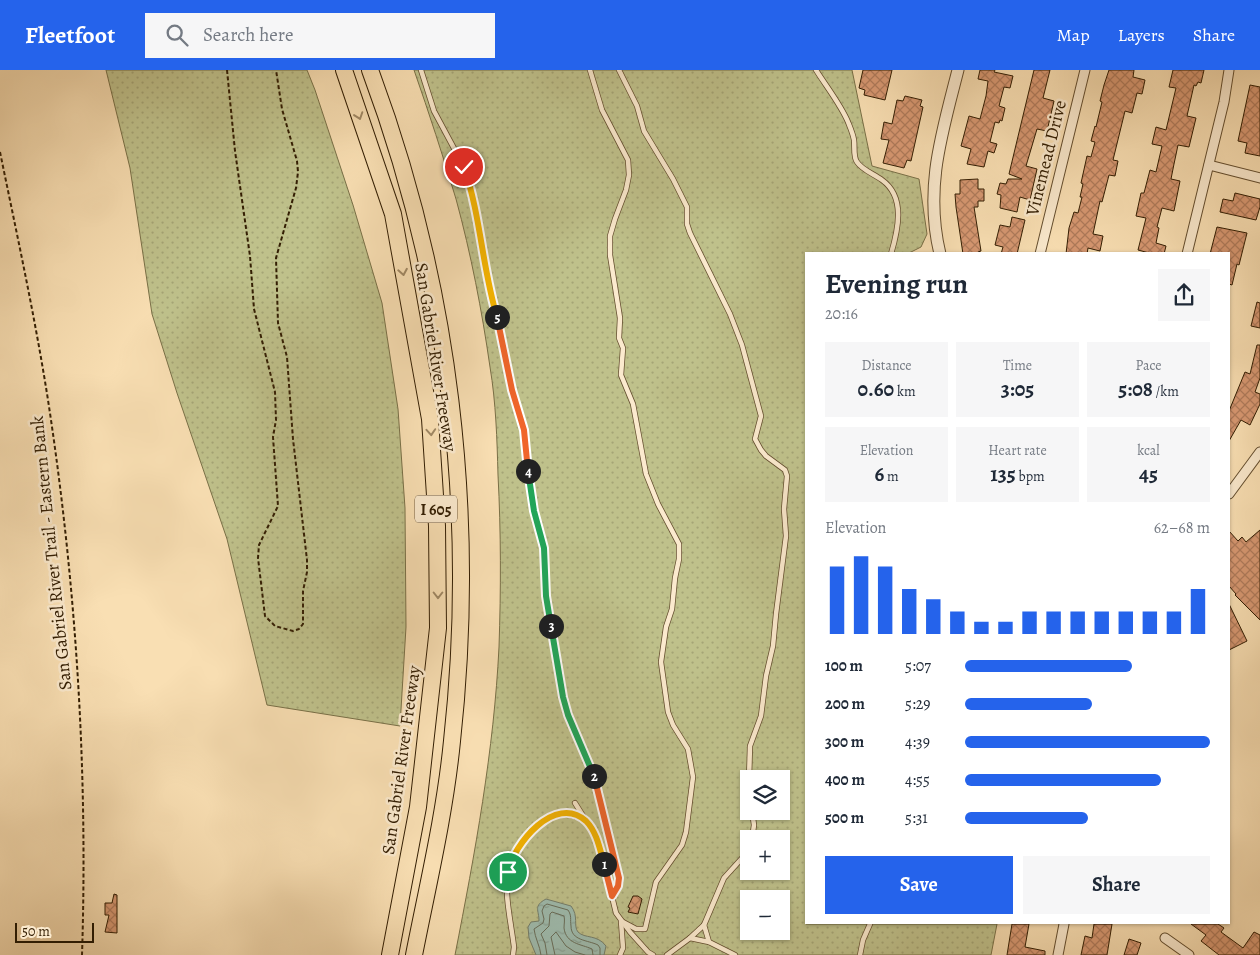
<!DOCTYPE html>
<meta charset="utf-8">
<style>
body{margin:0;font-family:Alegreya,serif;background:#f6f6f7;color:#1f2937;height:100vh;display:flex;flex-direction:column;font-size:19px;white-space:nowrap}
*{box-sizing:border-box;margin:0}
p{font-size:16px;color:#747a83}
.icon{flex:none;width:28px;height:28px;fill:none;stroke:currentColor;stroke-width:2;stroke-linecap:round;stroke-linejoin:round}
.map{position:relative;flex:1;overflow:hidden}
.drawer{position:absolute;left:805px;top:182px;width:425px;height:672px;display:flex;flex-direction:column;background:#fff;border-radius:0px;box-shadow:0 1px 4px #0004}
.drawer>*{flex:none}
.tools{position:absolute;left:740px;top:700px;display:grid;gap:10px}
.tools a{display:grid;place-items:center;width:50px;height:50px;border-radius:0px;background:#fff;box-shadow:0 1px 4px #0004;font-size:25px}
.scale{position:absolute;left:15px;bottom:12px;width:79px;box-sizing:border-box;padding-left:5px;border:2px solid #331e03;border-top:0;font-size:14px;line-height:18px;white-space:nowrap;color:#331e03;-webkit-text-stroke:4px #fbeace;paint-order:stroke}
.pin{position:absolute;display:grid;place-items:center;width:42px;height:42px;color:#fff;margin:-21px;border:2px solid #fff;border-radius:50%;box-shadow:0 1px 5px #0007}
.km{position:absolute;width:25px;height:25px;margin:-12px;border-radius:50%;background:#222;color:#fff;font-size:14px;line-height:25px;text-align:center}
.round{display:grid;place-items:center;flex:none;width:52px;height:52px;border-radius:0px;background:#f6f6f7}
.overview{display:flex;align-items:center;justify-content:space-between;height:85px;padding:0 20px}
h1{font-size:28px;font-weight:700;line-height:38px}
.metrics{display:grid;grid-template-columns:repeat(3,1fr);gap:8px;height:85px;padding:5px 20px}
.metrics div{display:grid;align-content:center;border-radius:0px;background:#f6f6f7;text-align:center}
.metrics b{font-size:21px;font-weight:700}
.metrics small{font-size:14px;font-weight:400}
.metrics p{font-size:14px}
.chart{height:140px;padding:10px 20px}
.chart p{display:flex;justify-content:space-between}
.chart svg{width:100%;height:90px;margin-top:5px;stroke:#2563eb;stroke-width:6}
.action{display:flex;gap:10px;margin-top:auto;padding:10px 20px}
.action a{flex:1;height:58px;border-radius:0px;background:#2563eb;color:#fff;font-size:20px;font-weight:700;line-height:58px;text-align:center}
.action a+a{background:#f6f6f7;color:#1f2937}
ul{padding:0 20px;list-style:none;font-size:16px}
li{display:grid;grid-template-columns:80px 60px 1fr;align-items:center;height:38px}
li i{height:12px;border-radius:6px;background:#2563eb}
header{display:flex;align-items:center;gap:30px;box-sizing:border-box;height:70px;padding:0 25px;background:#2563eb;color:#fff}
header strong{font-size:24px}
nav{display:flex;gap:28px;margin-inline-start:auto;font-size:18px}
.search{width:350px;height:45px;background:#f6f6f7;display:flex;align-items:center;gap:12px;box-sizing:border-box;padding:0 18px;border-radius:0px;color:#747a83;font-size:19px}
.map>svg:first-child{display:block}
.grass{fill:url(#grass-dots);stroke:#797047;fill-rule:evenodd}
.water{fill:url(#water-ripples);stroke:#737d6a}
.lines{fill:none;stroke-linecap:round;stroke-linejoin:round}
.shore{stroke:#686d59;stroke-width:1}
.building{fill:url(#building-cross-hatch);stroke:#331e03}
.service-casing{stroke:#644e2f;stroke-width:6}
.minor-casing{stroke:#644e2f;stroke-width:11}
.tertiary-casing{stroke:#644e2f;stroke-width:13}
.motorway-casing{stroke:#331e03;stroke-width:18}
.path{stroke:#331e03;stroke-width:2;stroke-dasharray:4 2.5;stroke-linecap:butt}
.service{stroke:#fbeace;stroke-width:4.5}
.minor{stroke:#fbeace;stroke-width:9}
.tertiary{stroke:#fbeace;stroke-width:11}
.motorway{stroke:#f9dfb3;stroke-width:16}
.oneway{stroke:#a08864}
.split-1-casing{stroke:#fff;stroke-width:10}
.split-2-casing{stroke:#fff;stroke-width:10}
.split-3-casing{stroke:#fff;stroke-width:10}
.split-4-casing{stroke:#fff;stroke-width:10}
.split-5-casing{stroke:#fff;stroke-width:10}
.split-6-casing{stroke:#fff;stroke-width:10}
.split-1{stroke:#f5b400;stroke-width:6}
.split-2{stroke:#f0652b;stroke-width:6}
.split-3{stroke:#22a559;stroke-width:6}
.split-4{stroke:#22a559;stroke-width:6}
.split-5{stroke:#f0652b;stroke-width:6}
.split-6{stroke:#f5b400;stroke-width:6}
.labels{text-anchor:middle;stroke-width:5;stroke-linejoin:round;paint-order:stroke}
.shield{fill:#fbeace;stroke:#6f5b40;stroke-width:1}
.shield-label{font-size:16px;font-weight:bold;fill:#331e03}
.street-label{font-size:18px;fill:#331e03;stroke:#fbeace}
</style>
<header>
<strong>Fleetfoot</strong>
<div class="search"><svg class="icon" aria-label="search" viewBox="0 0 24 24"><circle cx="10" cy="10" r="6"/><path d="M15 15l6 6"/></svg>Search here</div>
<nav><a>Map</a><a>Layers</a><a>Share</a></nav>
</header>
<div class="map">
<svg width="1260" height="885" viewBox="0 0 1260 885">
<defs>
<pattern id="grass-dots" width="8" height="8" patternUnits="userSpaceOnUse" patternTransform="scale(1.25)"><rect width="8" height="8" fill="#bfc18b"/><path d="M2 2h.1M6 6h.1" fill="none" stroke="#a5a576" stroke-width="1.8" stroke-linecap="round"/></pattern>
<pattern id="water-ripples" width="26" height="14" patternUnits="userSpaceOnUse" patternTransform="scale(1.25)"><rect width="26" height="14" fill="#9ebcaf"/><path d="M2 4q2-2 4 0t4 0M15 11q2-2 4 0t4 0" fill="none" stroke="#89a195"/></pattern>
<pattern id="building-cross-hatch" width="8" height="8" patternUnits="userSpaceOnUse" patternTransform="scale(1.25)"><rect width="8" height="8" fill="#d79872"/><path d="M0 0l8 8M0 8l8-8" fill="none" stroke="#af7b5b"/></pattern>
</defs>
<rect width="100%" height="100%" fill="#f9dfb3"/>
<filter id="stains"><feTurbulence type="fractalNoise" baseFrequency=".004" numOctaves="4"/><feColorMatrix values="0 0 0 0 .2 0 0 0 0 .09 0 0 0 0 .02 0 0 0 .5 -.17"/></filter>
<radialGradient id="worn" r=".72"><stop offset=".6" stop-color="#630" stop-opacity="0"/><stop offset="1" stop-color="#630" stop-opacity=".3"/></radialGradient>
<g class="grass">
<path d="M106,0H307L315,20L353,135L382,233L398,339L405,438L406,557L400,656L267,635L227,469L177,323L152,244L130,98Z"/>
<path d="M414,0H852L872,96L919,109L927,164L921,177L907,184H806V854H997L991,885H455C475,783 494,680 499,577C501,519 501,462 498,405C497,369 496,333 490,297C482,241 471,184 456,129C443,86 429,43 414,0ZM749,709H781V741H749ZM749,769H781V801H749ZM749,829H781V861H749Z"/>
</g>
<path class="water" d="M546,829L571,836C579,846 573,856 578,862C585,869 597,864 606,876L604,885H536L529,868L528,857L531,852L539,851C539,840 533,836 546,829Z"/>
<g class="lines">
<g class="shore">
<path d="M541,885C540,876 535,868 534,859L543,853L544,849L542,841L544,836L547,834L568,840C572,846 570,849 571,856C571,871 588,870 598,875L600,878V885"/>
<path d="M547,885L545,873L541,864L549,856L550,844L552,842L564,846C565,850 564,854 564,858C566,874 581,874 592,879L593,885"/>
<path d="M555,885L551,867L556,862L566,876L575,882L585,885"/>
</g>
</g>
<g class="building">
<path d="M863,0H892L885,30L864,25L865,20L859,18Z"/>
<path d="M980,0H995L994,2L1013,6L1010,18L1004,17L999,36L1005,38L1002,51L1000,50L999,53L995,52L990,72L997,74L994,83L988,81L984,97L967,94L971,79L961,76L969,46L980,49L986,26L988,11L978,9Z"/>
<path d="M1034,0H1050L1043,28L1054,31L1047,61L1037,59L1026,96L1037,99L1030,130L1020,127L1017,142L1000,138L1001,125L997,124L1000,113L1006,114L1008,109H1022L1009,104Z"/>
<path d="M1109,0H1134L1133,7L1145,10L1142,24L1137,23L1132,43L1125,41L1113,90L1118,91L1115,106L1109,105L1102,132L1100,131L1093,164L1103,166L1100,181L1088,178L1087,184H1066L1069,158L1074,142L1078,143L1082,127H1080L1083,114L1081,113L1087,86L1091,87L1095,72L1091,71L1095,56L1096,57L1102,32L1100,31L1104,15Z"/>
<path d="M1173,0H1204L1201,13L1198,12L1196,16L1194,15L1187,46L1196,48L1189,77L1178,75L1174,94L1171,109L1180,111L1174,141L1162,138L1157,157L1159,158L1156,173L1166,176L1164,184H1153L1138,180L1146,148L1136,146L1141,123H1144L1150,100L1156,102L1162,76L1152,74L1156,57L1166,60L1176,18L1169,17Z"/>
<path d="M1250,15L1260,17V86L1245,83L1247,73L1238,71Z"/>
<path d="M905,26L922,30L920,36L923,37L911,91L907,90L904,98L883,93L889,70L881,69L884,52L892,54L897,30L903,31Z"/>
<path d="M978,109V119H984V131H978V137H974L981,181L978,182L979,184H963L956,137L955,124H960V110Z"/>
<path d="M1235,123L1260,129V137L1256,150L1220,142L1223,129L1233,131Z"/>
<path d="M1012,147L1025,150L1017,184H1001L1003,177L995,175L1000,155L1010,157Z"/>
<path d="M1217,157L1247,163L1239,195L1237,194L1232,215L1229,214V184H1210Z"/>
<path d="M1257,232L1260,233V258L1251,256Z"/>
<path d="M1257,275H1260V308L1255,322L1260,324V334L1250,355L1241,350L1229,371V341L1245,302L1250,304Z"/>
<path d="M1260,460V550L1235,525L1236,524L1229,516V461L1238,471L1242,467L1246,472Z"/>
<path d="M1229,534L1247,571L1229,580Z"/>
<path d="M114,824L117,825V863L105,862L109,845H105V833H112Z"/>
<path d="M633,826H638L642,829L638,844L628,842L630,838L628,837Z"/>
<path d="M1012,854H1029L1025,877L1045,881V885H1007Z"/>
<path d="M1094,854H1112L1107,885H1081L1085,866L1092,868Z"/>
<path d="M1191,854H1218L1224,858L1221,862L1243,878L1254,862L1260,865V885H1219L1201,871L1206,865Z"/>
<path d="M1129,869L1141,873L1137,885H1124Z"/>
</g>
<g class="lines">
<defs>
<g id="service">
<path d="M421,0L434,41L464,97L473,124L481,164L485,201L500,257L512,320L525,360L531,426L544,478L547,526L563,627L569,645L594,706L619,808L618,816L612,826"/>
<path d="M590,0L602,40L628,90L629,105L626,120L615,149L610,166V185L620,248L619,268L623,278L621,305L633,334L646,404L658,434L679,474V489L675,508L672,539L666,557L661,592L668,642L673,655L688,679L693,707L686,762L682,775L656,812L645,859H636L621,851L623,878L620,885"/>
<path d="M619,0L637,36L644,61L673,109L687,137V154L690,163L730,244L742,275L761,346L755,369L761,380L766,386L785,400L787,406L784,439L786,466L776,544L773,576L766,606L761,646L750,676L749,709"/>
<path d="M816,0C826,16 841,35 848,52C850,57 853,64 854,70C855,77 853,87 857,92C862,100 874,104 882,110C906,127 898,160 891,184"/>
<path d="M575,733L595,765L600,777L616,843L630,862L648,882L653,885"/>
<path d="M752,741L754,755L752,769"/>
<path d="M704,855L709,872L735,885"/>
<path d="M690,868L709,872"/>
<path d="M513,885L514,877C511,852 504,825 508,800C511,781 539,746 560,744C569,743 578,747 586,751"/>
<path d="M667,885L690,868L704,855L724,808L744,786L749,778"/>
<path d="M860,885L863,870L870,854"/>
</g>
<g id="minor">
<path d="M1209,95L1260,108"/>
<path d="M1040,184L1085,0"/>
<path d="M1187,184L1224,32L1229,0"/>
<path d="M1229,424L1260,382"/>
<path d="M1165,868L1189,885"/>
<path d="M1058,885L1064,854"/>
</g>
<path id="tertiary" d="M940,184C924,118 942,63 958,0"/>
<g id="motorway">
<path d="M344,0L393,144L430,349L437,456L438,558L418,737L390,885"/>
<path d="M370,0C450,214 477,444 452,671C445,743 428,814 414,885"/>
</g>
</defs>
<use href="#service" class="service-casing"/>
<use href="#minor" class="minor-casing"/>
<use href="#tertiary" class="tertiary-casing"/>
<use href="#motorway" class="motorway-casing"/>
<g class="path">
<path d="M227,0L235,81L250,186L254,239L275,322L276,350L273,367L278,436L259,475L258,488L265,546L275,556L293,561L299,559L303,554V521L307,502V490L293,369L287,287L278,253L276,188L296,118L298,102L297,91L282,39L276,0"/>
<path d="M0,82C17,165 35,247 48,330C76,513 88,700 82,885"/>
</g>
<use href="#service" class="service"/>
<use href="#minor" class="minor"/>
<use href="#tertiary" class="tertiary"/>
<use href="#motorway" class="motorway"/>
</g>
<defs><path id="oneway-chevron" d="M-2-3.5L2.5 0L-2 3.5" fill="none" stroke-width="1.6" stroke-linecap="round" stroke-linejoin="round" transform="scale(1.25)"/></defs>
<g class="oneway">
<use href="#oneway-chevron" transform="translate(359 46) rotate(71)"/>
<use href="#oneway-chevron" transform="translate(403 202) rotate(80)"/>
<use href="#oneway-chevron" transform="translate(431 362) rotate(86)"/>
<use href="#oneway-chevron" transform="translate(438 525) rotate(90)"/>
</g>
<g class="lines">
<defs>
<path id="split-1" d="M508,802C513,775 555,723 586,751C597,762 600,780 604,794"/>
<path id="split-2" d="M594,706L619,808L618,816L612,826L604,794"/>
<path id="split-3" d="M551,556L563,627L568,645L594,706"/>
<path id="split-4" d="M528,401L534,441L544,478L546,526L551,556"/>
<path id="split-5" d="M497,247L512,320L524,360L528,401"/>
<path id="split-6" d="M464,97C481,147 482,197 497,247"/>
</defs>
<use href="#split-1" class="split-1-casing"/>
<use href="#split-2" class="split-2-casing"/>
<use href="#split-3" class="split-3-casing"/>
<use href="#split-4" class="split-4-casing"/>
<use href="#split-5" class="split-5-casing"/>
<use href="#split-6" class="split-6-casing"/>
<use href="#split-1" class="split-1"/>
<use href="#split-2" class="split-2"/>
<use href="#split-3" class="split-3"/>
<use href="#split-4" class="split-4"/>
<use href="#split-5" class="split-5"/>
<use href="#split-6" class="split-6"/>
</g>
<g class="labels">
<rect class="shield" x="415" y="425.5" width="42" height="27" rx="4"/>
<g class="shield-label">
<text x="436" y="445">I 605</text>
</g>
<g class="street-label">
<text transform="translate(1046 88) rotate(-76)" y="6">Vinemead Drive</text>
<text transform="translate(436 287) rotate(81)" y="6">San Gabriel River Freeway</text>
<text transform="translate(51 483) rotate(-96)" y="6">San Gabriel River Trail - Eastern Bank</text>
<text transform="translate(401 690) rotate(-82)" y="6">San Gabriel River Freeway</text>
</g>
</g>
<rect width="100%" height="100%" filter="url(#stains)"/>
<rect width="100%" height="100%" fill="url(#worn)"/>
</svg>
<div class="tools">
<a><svg class="icon" aria-label="layers" viewBox="0 0 24 24"><path d="M12 4l9 5-9 5-9-5zM3 14l9 5 9-5"/></svg></a>
<a>+</a>
<a>−</a>
</div>
<div class="scale">50 m</div>
<div class="pin" style="left:508px;top:802px;background:#1e9e55"><svg class="icon" aria-label="arrive" viewBox="0 0 24 24"><path d="M6 21V4h12l-3 4 3 4H6"/></svg></div>
<div class="pin" style="left:464px;top:97px;background:#d93025"><svg class="icon" aria-label="check" viewBox="0 0 24 24"><path d="M5 12l5 5 9-10"/></svg></div>
<b class="km" style="left:604px;top:794px">1</b>
<b class="km" style="left:594px;top:706px">2</b>
<b class="km" style="left:551px;top:556px">3</b>
<b class="km" style="left:528px;top:401px">4</b>
<b class="km" style="left:497px;top:247px">5</b>
<section class="drawer">
<div class="overview"><div><h1>Evening run</h1><p>20:16</p></div><a class="round"><svg class="icon" aria-label="share" viewBox="0 0 24 24"><path d="M12 15V3M7 8l5-5 5 5M5 13v7h14v-7"/></svg></a></div>
<div class="metrics">
<div><p>Distance</p><b>0.60<small> km</small></b></div>
<div><p>Time</p><b>3:05</b></div>
<div><p>Pace</p><b>5:08<small> /km</small></b></div>
</div>
<div class="metrics">
<div><p>Elevation</p><b>6<small> m</small></b></div>
<div><p>Heart rate</p><b>135<small> bpm</small></b></div>
<div><p>kcal</p><b>45</b></div>
</div>
<div class="chart"><p><span>Elevation</span>62–68 m</p>
<svg viewBox="0 0 160 44" preserveAspectRatio="none"><path d="M5 44V11M15 44V6M25 44V11M35 44V22M45 44V27M55 44V33M65 44V38M75 44V38M85 44V33M95 44V33M105 44V33M115 44V33M125 44V33M135 44V33M145 44V33M155 44V22"/></svg>
</div>
<ul>
<li><b>100 m</b>5:07<i style="width:68%"></i></li>
<li><b>200 m</b>5:29<i style="width:52%"></i></li>
<li><b>300 m</b>4:39<i style="width:100%"></i></li>
<li><b>400 m</b>4:55<i style="width:80%"></i></li>
<li><b>500 m</b>5:31<i style="width:50%"></i></li>
</ul>
<div class="action"><a>Save</a><a>Share</a></div>
</section>
</div>
